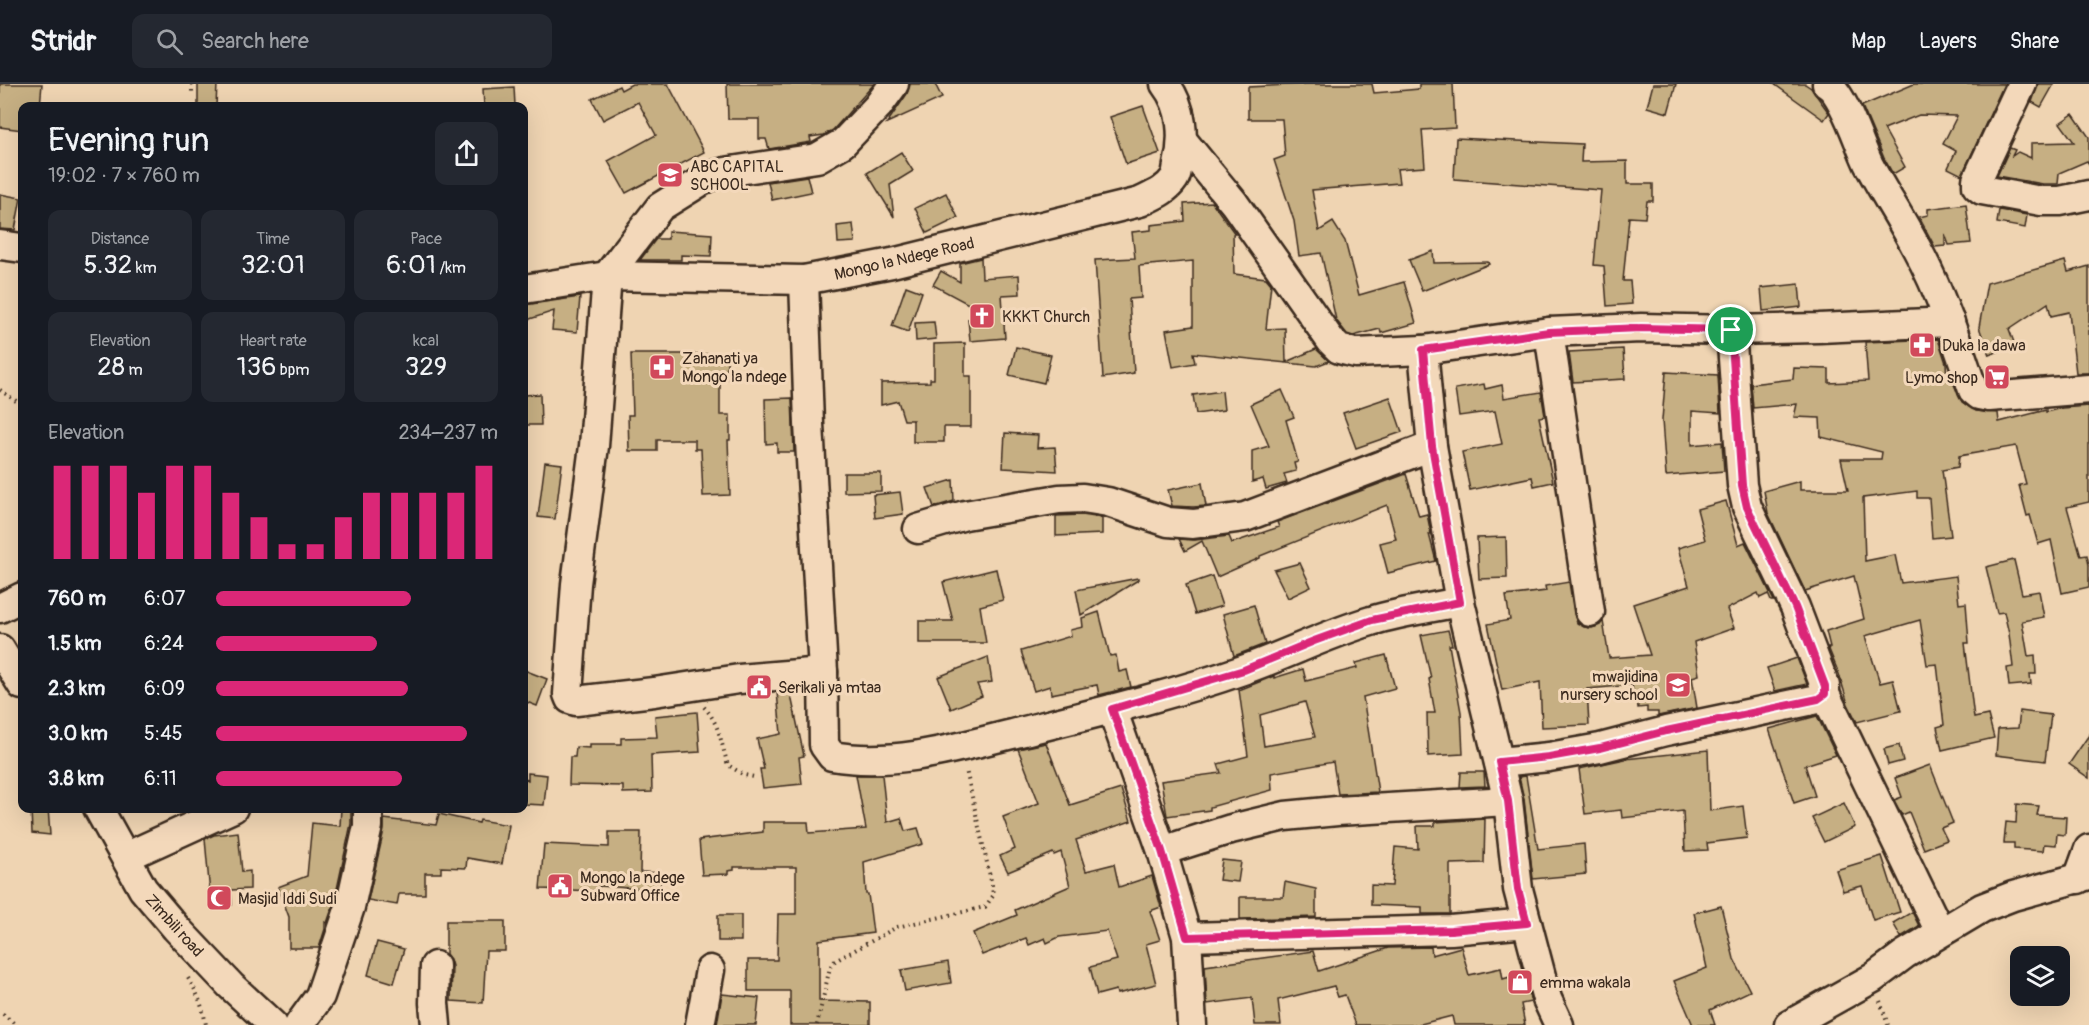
<!DOCTYPE html>
<meta charset="utf-8">
<style>
body{margin:0;font-family:Pangolin,sans-serif;background:#242831;color:#f1f3f6;height:100vh;display:flex;flex-direction:column;font-size:22px;white-space:nowrap}
*{box-sizing:border-box;margin:0}
p{font-size:20px;color:#9ea1a6}
.icon{flex:none;width:33px;height:33px;fill:none;stroke:currentColor;stroke-width:2;stroke-linecap:round;stroke-linejoin:round}
.map{position:relative;flex:1;overflow:hidden}
.drawer{position:absolute;left:18px;top:18px;width:510px;height:711px;display:flex;flex-direction:column;background:#171b24;border-radius:12px;box-shadow:0 6px 24px #0002}
.drawer>*{flex:none}
.buttons{position:absolute;left:2010px;top:862px;display:grid;gap:12px}
.buttons a{display:grid;place-items:center;width:60px;height:60px;border-radius:12px;background:#171b24;box-shadow:0 6px 24px #0002;font-size:30px}
.pin{position:absolute;display:grid;place-items:center;width:51px;height:51px;color:#fff;margin:-26px;border:3px solid #fff;border-radius:50%;box-shadow:0 2px 6px #0007}
.round{display:grid;place-items:center;flex:none;width:63px;height:63px;border-radius:12px;background:#242831}
.overview{display:flex;align-items:center;justify-content:space-between;height:102px;padding:0 30px}
h1{font-size:33px;font-weight:600;line-height:45px}
.figures{display:grid;grid-template-columns:repeat(3,1fr);gap:9px;height:102px;padding:6px 30px}
.figures div{display:grid;align-content:center;border-radius:12px;background:#242831;text-align:center}
.figures b{font-size:26px;font-weight:600}
.figures small{font-size:16px;font-weight:400}
.figures p{font-size:16px}
.chart{height:168px;padding:12px 30px}
.chart p{display:flex;justify-content:space-between}
.chart svg{width:100%;height:108px;margin-top:6px;stroke:#db2777;stroke-width:6}
ul{padding:0 30px;list-style:none;font-size:20px}
li{display:grid;grid-template-columns:96px 72px 1fr;align-items:center;height:45px}
li i{height:15px;border-radius:8px;background:#db2777}
header{display:flex;align-items:center;gap:36px;box-sizing:border-box;height:84px;padding:0 30px;background:#171b24;border-bottom:2px solid #363941}
header strong{font-size:28px}
nav{display:flex;gap:33px;margin-inline-start:auto;font-size:21px}
.search{width:420px;height:54px;background:#242831;display:flex;align-items:center;gap:15px;box-sizing:border-box;padding:0 21px;border-radius:12px;color:#9ea1a6;font-size:22px}
.map>svg:first-child{display:block}
.building{fill:#c6af83;stroke:#3b2a1e;stroke-width:1.5;fill-rule:evenodd}
.lines{fill:none;stroke-linecap:round;stroke-linejoin:round}
.minor-casing{stroke:#3b2a1e;stroke-width:33}
.path{stroke:#3b2a1e;stroke-width:4;stroke-dasharray:1.5 4.5;stroke-linecap:butt}
.minor{stroke:#f3d8ba;stroke-width:28}
.route-casing{stroke:#fff;stroke-width:12}
.route{stroke:#db2777;stroke-width:8}
.labels{text-anchor:middle;stroke-width:6;stroke-linejoin:round;paint-order:stroke}
.poi-label{font-size:16px;fill:#3b2a1e;stroke:#f3d8ba;text-anchor:start}
.street-label{font-size:16px;fill:#3b2a1e;stroke:#f3d8ba}
</style>
<header>
<strong>Stridr</strong>
<div class="search"><svg class="icon" aria-label="search" viewBox="0 0 24 24"><circle cx="10" cy="10" r="6"/><path d="M15 15l6 6"/></svg>Search here</div>
<nav><a>Map</a><a>Layers</a><a>Share</a></nav>
</header>
<div class="map">
<svg width="2089" height="941" viewBox="0 0 2089 941">
<rect width="100%" height="100%" fill="#efd4b2"/>
<filter id="ink" filterUnits="userSpaceOnUse"><feTurbulence type="fractalNoise" baseFrequency=".0167" numOctaves="2"/><feDisplacementMap in="SourceGraphic" scale="12" xChannelSelector="R" yChannelSelector="G"/><feConvolveMatrix kernelMatrix="1 2 1 2 8 2 1 2 1" color-interpolation-filters="sRGB"/></filter>
<g filter="url(#ink)">
<g class="building">
<path d="M0,0H42L40,22H22V46L0,43Z"/>
<path d="M198,0H217L216,22H198Z"/>
<path d="M632,0H668L704,68L626,109L608,77L656,51L638,18L603,36L592,15L619,2L621,6Z"/>
<path d="M727,0H874L833,46L824,51L810,53L811,58L769,65L766,55H759V35H728Z"/>
<path d="M910,0H935L942,14L887,39L907,10Z"/>
<path d="M1307,0H1372L1374,9L1419,5V0H1453L1455,44L1422,46L1425,83L1397,85L1399,99L1312,106L1319,147L1333,138L1345,157L1359,211L1404,198L1416,239L1381,249L1380,245L1353,252L1347,250L1336,236L1321,169L1299,172L1294,137L1274,76L1285,72L1282,35H1248V3Z"/>
<path d="M1653,0H1676L1668,29L1647,23Z"/>
<path d="M1774,0H1805L1811,4L1829,29L1824,36Z"/>
<path d="M1914,0H2004L1962,91L1948,84L1956,67L1943,60L1957,32L1919,31L1884,45L1905,83L1893,90L1884,74L1862,22Z"/>
<path d="M2038,0H2054L2041,23L2032,18Z"/>
<path d="M514,3L515,22H484L483,5Z"/>
<path d="M1143,22L1160,69L1126,80L1110,33Z"/>
<path d="M2073,30L2089,53V80L2087,77L2059,89L2058,100H2043L1997,92L2010,64L2015,66L2012,72L2018,68L2031,74V59L2074,58L2060,39Z"/>
<path d="M1456,54L1582,60L1581,78L1627,77V100H1653V117H1647L1645,134L1629,133L1623,197H1630L1632,220L1607,222L1604,182L1594,181L1601,106L1454,95Z"/>
<path d="M901,68L913,87L890,101L894,133L867,89Z"/>
<path d="M807,92L811,108L772,116L768,98Z"/>
<path d="M946,109L958,134L927,149L915,124Z"/>
<path d="M0,110L21,114L15,146L0,145Z"/>
<path d="M1212,118L1235,150H1233L1234,190L1266,194L1271,200L1266,245L1285,244L1286,278L1316,265L1329,277L1316,282L1193,269L1195,279L1173,283L1166,246L1193,242V177L1139,182L1141,214L1129,215L1134,289L1103,294L1095,176L1135,174L1132,148L1151,146V141L1185,137L1184,120Z"/>
<path d="M1966,120L1971,159L1949,161L1945,150V162L1935,163L1919,133L1928,131V125Z"/>
<path d="M1999,126L2027,131L2025,144L1997,139Z"/>
<path d="M853,140L855,158L838,159L837,142Z"/>
<path d="M668,147L712,150L711,172L681,171V176H640L656,155H668Z"/>
<path d="M1433,167L1434,179L1488,178L1489,180L1422,207L1409,176Z"/>
<path d="M981,174L982,194L1019,191L1020,210L1002,211L1005,254L970,257L968,235L991,232L933,201L941,187L960,198V179Z"/>
<path d="M2065,177L2068,188L2089,182V289H2076L2069,228L2051,232L2048,219L2009,245L2015,261L1989,271L1979,243L1987,199Z"/>
<path d="M1799,200L1801,223L1763,227L1761,204Z"/>
<path d="M906,202L922,208L908,248L892,242Z"/>
<path d="M580,213L577,248L552,246L554,227L524,237V221Z"/>
<path d="M934,238L936,255L916,257L915,239Z"/>
<path d="M1938,255L1946,279L1947,296H1952L1962,318L1976,327L1998,329L1999,338L2046,326V328L2062,324L2089,322V418L2067,423L2081,472L2087,471L2089,481V503L2062,509L2051,456L2038,460L2030,431L2027,432L2019,401L2026,400L2016,362L1959,372L1958,383L1942,386L1951,452L1932,454L1929,414H1917V407L1863,414L1865,477L1895,471L1901,499L1956,492L1959,520L1966,519L1969,559H1965L1974,634L1988,631L1994,654L1942,666L1937,643L1944,641L1937,580L1927,581L1920,536L1865,552L1880,599L1893,596L1901,627L1857,638L1848,620L1839,590L1828,563H1830L1826,547L1864,535L1854,492L1805,507L1768,429L1764,407L1800,397V406H1848L1841,375H1881L1882,368L1821,353L1820,334L1794,333L1797,320L1753,324L1751,300L1793,295L1794,284L1829,285V299L1868,297L1865,258Z"/>
<path d="M965,259V292H971V343H944V358H913V336H904L898,317L881,321V299L930,298V295H934V260Z"/>
<path d="M1016,263L1051,271L1044,299L1009,291Z"/>
<path d="M1623,265L1625,295L1573,298L1569,268Z"/>
<path d="M631,270H727V295H720V331H730V356H728L730,411L703,412L701,365H695V356H657V367H629L628,331H633Z"/>
<path d="M1666,288L1718,291L1720,329L1692,327V361L1722,358L1724,387L1666,392L1662,336Z"/>
<path d="M1484,300L1485,305L1502,301L1504,314L1541,308L1545,332L1539,333L1553,398L1534,402L1532,393L1470,406L1462,368L1502,360L1495,327L1459,332L1455,305Z"/>
<path d="M1282,306L1294,333L1286,336L1298,378L1294,379L1296,387L1284,390L1287,399L1266,405L1263,395L1252,398V367L1269,362L1251,320Z"/>
<path d="M1222,307L1224,326L1196,330L1193,311Z"/>
<path d="M540,310L541,341H524V311Z"/>
<path d="M1390,313L1402,348L1356,364L1343,329Z"/>
<path d="M792,314L794,368H777V359L766,360L765,315Z"/>
<path d="M1005,349L1038,351L1037,364L1055,363L1057,387L1003,384Z"/>
<path d="M545,378L562,380L555,435L538,433Z"/>
<path d="M844,389H881V407L844,408Z"/>
<path d="M1406,390L1419,432L1427,430L1431,450H1429L1436,477L1388,489L1380,459L1396,455L1387,421L1260,472V474L1217,493L1202,457L1185,467L1179,455L1195,456L1229,452L1232,459L1279,443L1277,438Z"/>
<path d="M953,396L954,417L934,423L927,404Z"/>
<path d="M1202,399L1206,422L1193,423L1172,422L1168,406Z"/>
<path d="M900,408L903,430L875,434L873,411Z"/>
<path d="M1726,417L1738,461L1745,458L1774,517H1771L1768,510L1760,514L1758,509L1727,525L1734,544L1694,558L1699,591L1692,593L1697,624L1658,632V628H1647V623L1638,624L1637,615H1634L1632,601L1587,605L1589,641L1542,643L1540,598L1502,606L1488,540L1510,536L1506,512L1546,507L1545,502L1569,498L1574,530L1577,539L1584,543L1592,544L1600,541L1603,537L1609,574L1650,571L1633,520L1689,502L1678,464L1705,456L1697,425Z"/>
<path d="M1082,431L1102,434V450L1056,452V432Z"/>
<path d="M1506,453L1507,494L1479,495L1477,454Z"/>
<path d="M2014,476L2022,510L2039,507L2044,533L2022,537L2028,572L2035,571L2036,590H2030L2031,600L2009,602L2007,584L2013,583L2009,550L2004,528L1997,529L1986,483Z"/>
<path d="M1300,479L1311,503L1288,514L1274,486Z"/>
<path d="M996,485L1003,516L980,522L986,559H919V537H953L943,498Z"/>
<path d="M1212,492L1222,522L1195,530L1186,501Z"/>
<path d="M1138,494V496L1081,531L1076,506Z"/>
<path d="M1254,521L1265,560L1234,572L1223,530Z"/>
<path d="M1099,528L1110,572L1116,571L1119,588L1127,586L1131,603L1099,611L1097,601L1051,610L1050,602L1034,607L1021,567L1071,552L1070,546L1083,543L1082,534Z"/>
<path d="M1448,546L1452,561H1449L1461,628L1463,670L1428,672L1427,629H1435L1429,595L1431,594L1421,551Z"/>
<path d="M1386,571L1395,604L1363,613L1378,708L1338,710L1333,678L1271,689L1272,706L1210,723V726L1167,732L1161,697L1221,689L1218,680L1248,672L1239,606L1274,592V594L1303,585L1306,597L1357,584L1356,579ZM1305,618L1315,653L1264,662L1260,631Z"/>
<path d="M988,573L992,598L977,600L982,612L951,625L938,593Z"/>
<path d="M1797,574L1807,600L1775,607L1767,584Z"/>
<path d="M524,586L547,595L537,622L524,617Z"/>
<path d="M790,607L804,672L799,673L802,700L763,704L760,685H764L757,655L781,650L777,608Z"/>
<path d="M2020,627L2051,631L2045,677L1996,671L1998,645L2018,644Z"/>
<path d="M697,628L700,668L651,671L652,708L623,709V702L569,701L570,673H575L576,663L589,664V660H621V654L657,653L655,632Z"/>
<path d="M1817,632L1836,671L1805,681L1815,712L1794,719L1769,645Z"/>
<path d="M2089,651V694L2069,680Z"/>
<path d="M1046,659L1070,721L1121,705L1131,737L1076,756L1086,787L1114,780L1119,803L1152,792L1161,823L1150,827L1160,856L1146,860L1156,900L1117,910L1116,906L1097,911L1090,883L1117,876L1107,847L1059,853L1047,859L1045,854L1029,861L1026,854L982,871L973,849L1017,831L1015,826L1070,802L1061,768L1054,771L1053,769L1008,788L1000,772L1015,765L1003,733L1039,719L1018,665Z"/>
<path d="M1899,661L1903,677L1888,681L1884,665Z"/>
<path d="M1708,666L1710,727L1743,722L1747,754L1707,759L1708,766L1685,767L1683,727L1622,734L1621,726L1585,730L1579,685L1625,675Z"/>
<path d="M1930,681L1953,739L1941,744L1947,756L1924,765L1909,728L1902,731L1894,716L1902,713L1895,694Z"/>
<path d="M1461,688H1484L1485,702L1460,703Z"/>
<path d="M528,689L547,691L544,721L524,720V695L528,696Z"/>
<path d="M856,691H882L887,738L901,734L905,747L918,744L923,760L864,778L866,810H868L873,849L819,856V917L870,918V941H790V907H748V876H777L778,830H796V783H734V786L728,787V790L702,791L699,756L763,748V738H808L809,749L866,745Z"/>
<path d="M1526,692L1538,765L1584,760L1586,790L1533,795L1524,715L1519,693Z"/>
<path d="M1844,719L1855,743L1824,758L1812,734Z"/>
<path d="M2017,720L2039,722L2037,731L2066,733L2065,751L2057,750L2056,761L2044,760L2043,767L2014,765V759H2004L2006,738L2016,739Z"/>
<path d="M31,724H48L50,751L32,749Z"/>
<path d="M341,724H351V740L334,819L327,839L325,838V845L319,864H289V833L278,803L307,792L312,739L340,742Z"/>
<path d="M439,730L479,739L480,736L509,741L502,780L467,774L466,784L441,783V789H425V810H399L397,821L368,816L384,746V735L436,741Z"/>
<path d="M1485,735L1484,779L1450,780V830H1422V823L1371,821V801L1392,802L1395,763L1418,765L1417,742H1435V738Z"/>
<path d="M238,748L242,788L250,787V805L231,806L232,821H211L205,755L214,751Z"/>
<path d="M609,748H641L640,788L661,789L660,806L599,802L598,807L540,805L544,760L609,763Z"/>
<path d="M1882,772L1900,828L1873,836L1862,802L1843,807L1836,786Z"/>
<path d="M1222,776L1241,778L1238,798L1219,796Z"/>
<path d="M1285,798L1316,805V833L1240,835V813H1283Z"/>
<path d="M1721,822L1734,875L1750,907L1710,926L1715,941H1693L1674,897L1707,884L1694,829Z"/>
<path d="M1912,828L1919,842L1901,853L1893,839Z"/>
<rect x="718" y="831" width="23" height="26"/>
<path d="M446,837H505V867H486L483,919L451,917L452,882L450,875L446,870Z"/>
<path d="M377,858L404,865L394,899L368,891Z"/>
<path d="M1431,863L1432,871L1461,863L1469,891L1501,884L1503,895L1523,889L1531,918L1521,920L1525,941H1454L1452,932L1417,941H1356L1345,911L1338,913L1334,902L1278,916L1281,941H1255L1252,914L1207,920L1205,882L1313,867L1319,887L1388,864Z"/>
<path d="M948,878L951,899L905,907L901,886Z"/>
<path d="M722,910L759,914L756,941H717Z"/>
</g>
<g class="lines">
<defs>
<g id="minor">
<path d="M1827,0C1844,10 1859,61 1869,81C1884,109 1902,136 1917,165C1941,209 1957,258 1973,306L1979,311L1989,313L2089,305"/>
<path d="M2022,0L1977,96V102L1982,106L2041,117H2060L2089,111"/>
<path d="M1183,57L1234,119L1331,257L1339,265L1355,269L1423,266L1549,248L1641,244L1731,246L1819,244L1950,238"/>
<path d="M0,161L22,164"/>
<path d="M804,196L809,340L823,588L824,661L832,672C894,683 956,664 1016,649C1092,630 1169,612 1243,586C1286,571 1327,550 1371,537C1399,528 1430,524 1460,518"/>
<path d="M524,205L607,192L804,196L892,179L1140,118C1152,112 1166,107 1174,95C1177,91 1177,85 1178,81C1185,54 1183,23 1165,0"/>
<path d="M1549,248L1590,528"/>
<path d="M1423,266L1432,362L1460,518L1508,717L1518,805L1547,915L1559,941"/>
<path d="M918,445L965,431L1059,415L1083,414L1108,418L1168,438L1193,440L1245,433L1432,362"/>
<path d="M0,524L22,513"/>
<path d="M0,565L22,601"/>
<path d="M823,588L739,595L654,608L576,617L570,615L568,610L576,500L594,362L607,192L660,123L708,93L725,88L817,74L843,59L878,22L894,0"/>
<path d="M1825,610L1940,848"/>
<path d="M1112,625L1162,767L1187,853L1192,941"/>
<path d="M1499,678L1549,673L1600,664L1666,647L1818,615L1825,610V602L1795,523L1747,423L1742,401L1731,246"/>
<path d="M98,724L143,805L176,844L231,902L273,941"/>
<path d="M1162,767L1231,745L1285,732L1337,727L1508,717"/>
<path d="M126,771L132,770L233,724"/>
<path d="M2078,795L2089,765"/>
<path d="M1187,853L1451,846L1527,839"/>
<path d="M435,882L434,919L436,941"/>
<path d="M299,941L320,912L350,823L368,742V724"/>
<path d="M700,941L710,886"/>
<path d="M1789,941L1873,894L1905,870L1982,824L2013,812L2089,791"/>
</g>
</defs>
<use href="#minor" class="minor-casing"/>
<g class="path">
<path d="M192,0V10"/>
<path d="M0,306L22,321"/>
<path d="M704,623C720,640 721,660 728,681L744,691L754,693"/>
<path d="M188,894C198,909 203,924 206,941"/>
<path d="M1880,917L1888,941"/>
<path d="M3,930L16,941"/>
<path d="M817,941L830,883L835,877L897,843L985,823L993,812L992,801L966,686"/>
</g>
<use href="#minor" class="minor"/>
</g>
</g>
<g class="lines" filter="url(#ink)">
<defs>
<path id="route" d="M1641,244L1731,246L1742,401L1747,423L1795,523L1825,602V610L1818,615L1666,647L1600,664L1549,673L1499,678L1508,717L1518,805L1527,839L1451,846L1187,853L1162,767L1112,625L1244,586L1314,557L1372,536L1460,518L1432,362L1423,266L1549,248Z"/>
</defs>
<use href="#route" class="route-casing"/>
<use href="#route" class="route"/>
</g>
<defs>
<symbol id="school-square" viewBox="-11 -11 22 22"><rect x="-9" y="-9" width="18" height="18" rx="4" fill="#d1495b" stroke="#f3d8ba"/><path d="M0-5L7-2L0 1L-7-2ZM-4 1L0 2.5L4 1V4Q0 6-4 4Z" fill="#fff"/></symbol>
<symbol id="church-square" viewBox="-11 -11 22 22"><rect x="-9" y="-9" width="18" height="18" rx="4" fill="#d1495b" stroke="#f3d8ba"/><path d="M-1.2-6h2.4v3.5h3.3v2.4h-3.3V6h-2.4V-.1h-3.3v-2.4h3.3Z" fill="#fff"/></symbol>
<symbol id="pharmacy-square" viewBox="-11 -11 22 22"><rect x="-9" y="-9" width="18" height="18" rx="4" fill="#d1495b" stroke="#f3d8ba"/><path d="M-2-6h4v4h4v4h-4v4h-4v-4h-4v-4h4Z" fill="#fff"/></symbol>
<symbol id="supermarket-square" viewBox="-11 -11 22 22"><rect x="-9" y="-9" width="18" height="18" rx="4" fill="#d1495b" stroke="#f3d8ba"/><path d="M-6-5.5h2.5l.6 2H6L4.5 2H-2.5L-4.4-4H-6ZM-1.5 3.2a1.3 1.3 0 1 0 .1 0ZM3 3.2a1.3 1.3 0 1 0 .1 0Z" fill="#fff"/></symbol>
<symbol id="civic-square" viewBox="-11 -11 22 22"><rect x="-9" y="-9" width="18" height="18" rx="4" fill="#d1495b" stroke="#f3d8ba"/><path d="M-.6-6.5H3V-4.5H.6V-3L4-1V1h2V6H-6V1h2V-1L-.6-3ZM-1.2 2.5V6h2.4V2.5Z" fill="#fff"/></symbol>
<symbol id="mosque-square" viewBox="-11 -11 22 22"><rect x="-9" y="-9" width="18" height="18" rx="4" fill="#d1495b" stroke="#f3d8ba"/><path d="M3.5-4.9A6 6 0 1 0 3.5 4.9A5 5 0 1 1 3.5-4.9Z" fill="#fff"/></symbol>
<symbol id="shop-square" viewBox="-11 -11 22 22"><rect x="-9" y="-9" width="18" height="18" rx="4" fill="#d1495b" stroke="#f3d8ba"/><path d="M-5-2.5h2.3a2.7 3.5 0 0 1 5.4 0H5L5.5 6h-11ZM-1.5-2.5h3a1.5 2.3 0 0 0-3 0Z" fill="#fff"/></symbol>
</defs>
<g fill-rule="evenodd">
<use href="#school-square" x="655" y="76" width="30" height="30"/>
<use href="#church-square" x="967" y="217" width="30" height="30"/>
<use href="#pharmacy-square" x="1907" y="246" width="30" height="30"/>
<use href="#pharmacy-square" x="647" y="268" width="30" height="30"/>
<use href="#supermarket-square" x="1982" y="278" width="30" height="30"/>
<use href="#school-square" x="1663" y="586" width="30" height="30"/>
<use href="#civic-square" x="744" y="588" width="30" height="30"/>
<use href="#civic-square" x="545" y="787" width="30" height="30"/>
<use href="#mosque-square" x="204" y="799" width="30" height="30"/>
<use href="#shop-square" x="1505" y="883" width="30" height="30"/>
</g>
<g class="labels">
<g class="poi-label">
<text x="690" y="88">ABC CAPITAL<tspan x="690" dy="18">SCHOOL</tspan></text>
<text x="1002" y="238">KKKT Church</text>
<text x="1942" y="267">Duka la dawa</text>
<text x="682" y="280">Zahanati ya<tspan x="682" dy="18">Mongo la ndege</tspan></text>
<text x="1978" y="299" text-anchor="end">Lymo shop</text>
<text x="1658" y="598" text-anchor="end">mwajidina<tspan x="1658" dy="18">nursery school</tspan></text>
<text x="778" y="609">Serikali ya mtaa</text>
<text x="580" y="799">Mongo la ndege<tspan x="580" dy="18">Subward Office</tspan></text>
<text x="238" y="820">Masjid Iddi Sudi</text>
<text x="1540" y="904">emma wakala</text>
</g>
<g class="street-label">
<text transform="translate(904 174) rotate(-13)" y="6">Mongo la Ndege Road</text>
<text transform="translate(175 841) rotate(48)" y="6">Zimbili road</text>
</g>
</g>
</svg>
<div class="buttons">
<a><svg class="icon" aria-label="layers" viewBox="0 0 24 24"><path d="M12 4l9 5-9 5-9-5zM3 14l9 5 9-5"/></svg></a>
</div>
<div class="pin" style="left:1731px;top:246px;background:#1e9e55"><svg class="icon" aria-label="arrive" viewBox="0 0 24 24"><path d="M6 21V4h12l-3 4 3 4H6"/></svg></div>
<section class="drawer">
<div class="overview"><div><h1>Evening run</h1><p>19:02 · 7 × 760 m</p></div><a class="round"><svg class="icon" aria-label="share" viewBox="0 0 24 24"><path d="M12 15V3M7 8l5-5 5 5M5 13v7h14v-7"/></svg></a></div>
<div class="figures">
<div><p>Distance</p><b>5.32<small> km</small></b></div>
<div><p>Time</p><b>32:01</b></div>
<div><p>Pace</p><b>6:01<small> /km</small></b></div>
</div>
<div class="figures">
<div><p>Elevation</p><b>28<small> m</small></b></div>
<div><p>Heart rate</p><b>136<small> bpm</small></b></div>
<div><p>kcal</p><b>329</b></div>
</div>
<div class="chart"><p><span>Elevation</span>234–237 m</p>
<svg viewBox="0 0 160 44" preserveAspectRatio="none"><path d="M5 44V6M15 44V6M25 44V6M35 44V17M45 44V6M55 44V6M65 44V17M75 44V27M85 44V38M95 44V38M105 44V27M115 44V17M125 44V17M135 44V17M145 44V17M155 44V6"/></svg>
</div>
<ul>
<li><b>760 m</b>6:07<i style="width:69%"></i></li>
<li><b>1.5 km</b>6:24<i style="width:57%"></i></li>
<li><b>2.3 km</b>6:09<i style="width:68%"></i></li>
<li><b>3.0 km</b>5:45<i style="width:89%"></i></li>
<li><b>3.8 km</b>6:11<i style="width:66%"></i></li>
</ul>
</section>
</div>
